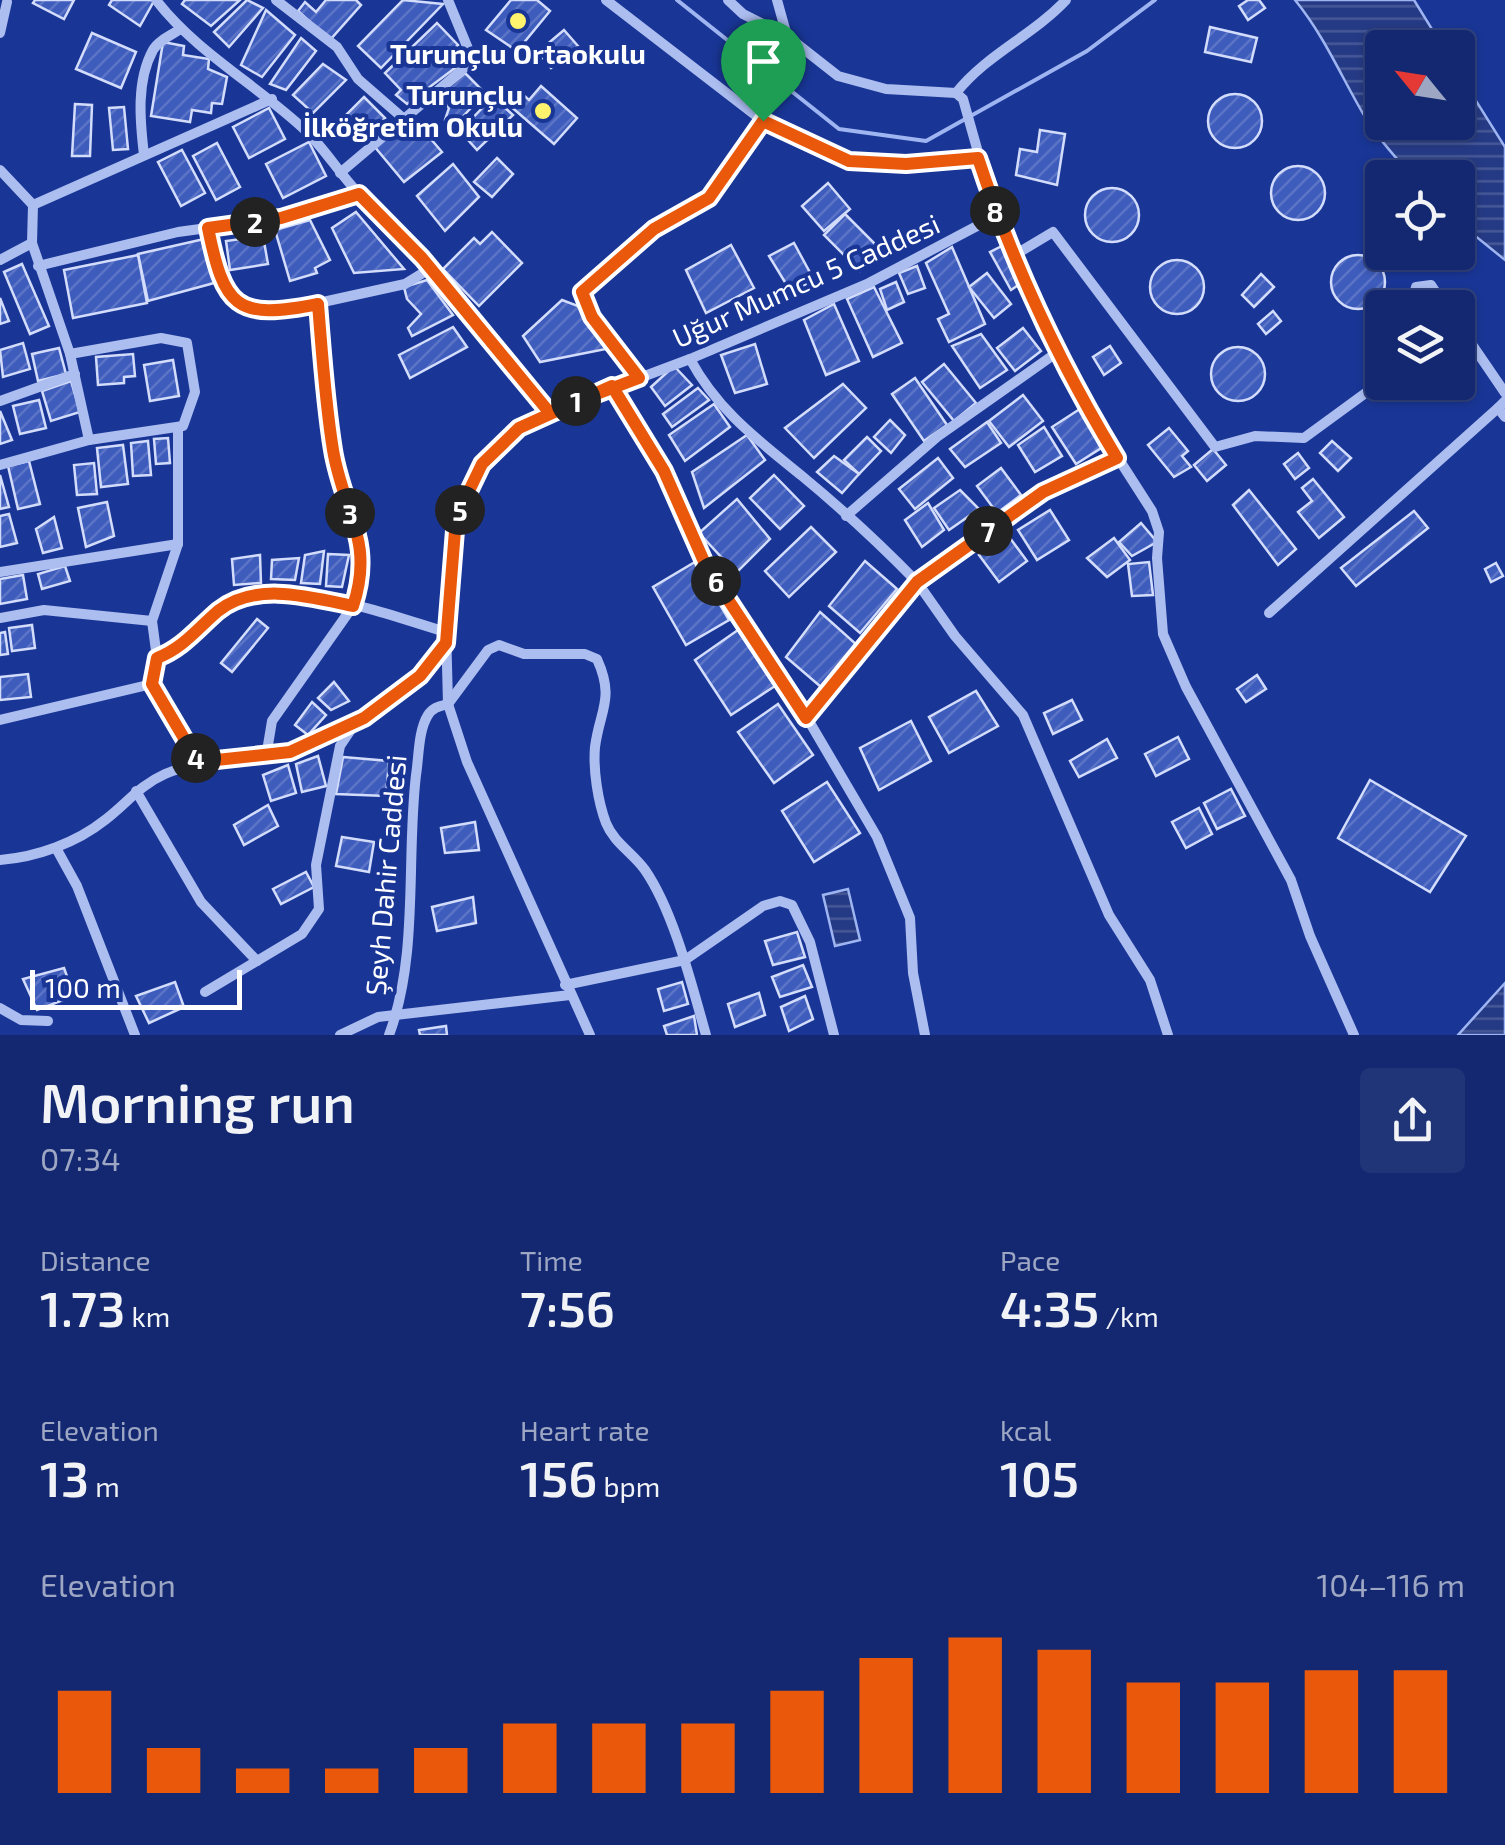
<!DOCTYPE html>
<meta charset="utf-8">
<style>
body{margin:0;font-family:"Exo 2",sans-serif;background:#203478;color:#f1f3f6;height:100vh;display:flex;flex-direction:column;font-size:38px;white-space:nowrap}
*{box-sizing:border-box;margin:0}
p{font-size:32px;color:#9da6c3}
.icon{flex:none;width:55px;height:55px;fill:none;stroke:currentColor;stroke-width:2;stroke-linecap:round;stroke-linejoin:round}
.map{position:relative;height:1035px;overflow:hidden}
.drawer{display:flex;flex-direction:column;background:#132870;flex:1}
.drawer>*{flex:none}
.needle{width:65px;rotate:300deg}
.tools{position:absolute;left:1365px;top:30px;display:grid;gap:20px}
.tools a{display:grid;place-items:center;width:110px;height:110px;border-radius:10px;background:#132870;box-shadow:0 2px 8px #0004,0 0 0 2px #324483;font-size:50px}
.scale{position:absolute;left:30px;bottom:25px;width:212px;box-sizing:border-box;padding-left:10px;border:5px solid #fff;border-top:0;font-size:28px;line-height:35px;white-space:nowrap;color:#fff;-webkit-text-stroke:8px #193696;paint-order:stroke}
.pin{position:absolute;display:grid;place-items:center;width:85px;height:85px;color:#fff;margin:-102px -42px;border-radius:50% 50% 50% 0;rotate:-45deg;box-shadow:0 0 10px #0007}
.pin .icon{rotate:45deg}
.km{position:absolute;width:50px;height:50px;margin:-25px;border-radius:50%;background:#222;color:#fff;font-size:28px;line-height:50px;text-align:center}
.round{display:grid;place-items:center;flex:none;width:105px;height:105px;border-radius:10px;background:#203478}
.headline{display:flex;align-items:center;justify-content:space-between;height:170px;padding:0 40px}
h1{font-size:55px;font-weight:600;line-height:75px}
.stats{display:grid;grid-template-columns:repeat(3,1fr);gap:15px;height:170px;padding:10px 40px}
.stats div{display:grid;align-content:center}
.stats b{font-size:50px;font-weight:600}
.stats small{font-size:28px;font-weight:400}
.stats p{font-size:28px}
.chart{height:280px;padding:20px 40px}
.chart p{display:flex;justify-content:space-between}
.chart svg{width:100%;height:180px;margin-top:10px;stroke:#ea580c;stroke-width:6}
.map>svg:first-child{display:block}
.water{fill:url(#water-rules);stroke:#9fb5f2;stroke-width:2.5}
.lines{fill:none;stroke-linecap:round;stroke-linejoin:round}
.stream{stroke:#9fb5f2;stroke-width:4}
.building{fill:url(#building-hatch);stroke:#d3ddfb;stroke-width:2.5}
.minor{stroke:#acbdf0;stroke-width:10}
.route-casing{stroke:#fff;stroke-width:20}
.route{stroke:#ea580c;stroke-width:12}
.poi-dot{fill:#fff26c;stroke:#193696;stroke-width:4}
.labels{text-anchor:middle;stroke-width:8;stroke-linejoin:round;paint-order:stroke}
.poi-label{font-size:28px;font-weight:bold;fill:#fff;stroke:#193696}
.street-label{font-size:28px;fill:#fff;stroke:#193696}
</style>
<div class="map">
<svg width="1505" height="1035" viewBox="0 0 1505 1035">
<defs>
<pattern id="water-rules" width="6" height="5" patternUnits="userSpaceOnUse" patternTransform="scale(2.5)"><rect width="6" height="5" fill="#253a84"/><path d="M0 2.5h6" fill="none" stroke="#465896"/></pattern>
<pattern id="building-hatch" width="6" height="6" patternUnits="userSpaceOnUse" patternTransform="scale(2.5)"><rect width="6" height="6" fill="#3e5cbc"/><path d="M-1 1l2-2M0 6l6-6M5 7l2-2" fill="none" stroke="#5b74c6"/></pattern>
</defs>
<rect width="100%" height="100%" fill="#193696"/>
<g class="water">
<path d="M1295,0H1414L1443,47L1382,48V122H1458V72L1505,147V260L1458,222V178L1413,177C1398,160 1381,142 1368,122C1343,81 1326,38 1295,0Z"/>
<path d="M848,889L860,940L835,946L823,895Z"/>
<path d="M1505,983V1035H1458Z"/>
</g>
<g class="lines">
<path class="stream" d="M677,0L839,129L926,141L1087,51L1155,0"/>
</g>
<g class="building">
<path d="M35,0H74L64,19L33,3Z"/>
<path d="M112,0H154V1L140,26L109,5Z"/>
<path d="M185,0H240L211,26L182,4Z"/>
<path d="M247,0L263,8L229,47L214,32Z"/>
<path d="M326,0H356L361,5L330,40L298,11L305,2L316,12Z"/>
<path d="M403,0L443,4L381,68L358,46Z"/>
<path d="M511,0H537L550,11L517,51L486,30Z"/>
<path d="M1248,0H1259L1265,8L1248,20L1239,6Z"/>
<path d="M266,10L295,35L262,77L241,65Z"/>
<path d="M437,23L458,45L449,54L459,65L407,104L396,95L401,90L385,73Z"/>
<path d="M1210,27L1257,38L1251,62L1205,52Z"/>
<path d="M564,30L578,46L551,68L538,52Z"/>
<path d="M92,33L136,52L121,88L76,69Z"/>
<path d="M301,38L316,51L286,90L270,84Z"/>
<path d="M163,42L184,46L183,55L209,59L208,69L227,77L222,104L212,103L211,113L192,110L190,122L151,116Z"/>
<path d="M323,64L346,80L313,113L293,95Z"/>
<path d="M465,73L485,93L452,128L445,120L449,108L438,95Z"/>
<path d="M541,86L577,118L554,144L508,104L519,91L529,100Z"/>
<circle cx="1235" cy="121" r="27"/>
<path d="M364,97L385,118L359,144L338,123Z"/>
<path d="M493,97L513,115L477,150L460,131Z"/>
<path d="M75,104L92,105L90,156H72Z"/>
<path d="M124,107L128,149L113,150L109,108Z"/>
<path d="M269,108L285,139L249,158L233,127Z"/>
<path d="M412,117L442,152L404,182L374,146Z"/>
<path d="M1040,130L1065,134L1057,185L1016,175L1020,149L1037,152Z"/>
<path d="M309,142L326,176L283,198L266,164Z"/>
<path d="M217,143L240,187L216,200L193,156Z"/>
<path d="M182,150L205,193L181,206L158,162Z"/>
<path d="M497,158L513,174L492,197L474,182Z"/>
<path d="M453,164L479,197L445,231L417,196Z"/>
<circle cx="1298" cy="193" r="27"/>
<path d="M828,183L850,209L824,231L802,206Z"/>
<circle cx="1112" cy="215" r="27"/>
<path d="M356,212L404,269L354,273L332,228Z"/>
<path d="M845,214L881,250L860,271L824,235Z"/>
<path d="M310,220L330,260L315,268L317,273L290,281L275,230Z"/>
<path d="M492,232L522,263L479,306L443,269L474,238L480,244Z"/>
<path d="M263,236L268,264L230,270L226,241Z"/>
<path d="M204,239L214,283L148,301L138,254Z"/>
<path d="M794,243L814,280L791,292L769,256Z"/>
<path d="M731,245L754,288L706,313L686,270Z"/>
<path d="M1002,246L1020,284L1011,290L990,252Z"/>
<path d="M952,247L985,324L949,342L938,319L949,314L926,263Z"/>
<path d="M138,255L147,303L73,318L64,270Z"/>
<circle cx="1358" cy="282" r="27"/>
<circle cx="1177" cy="287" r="27"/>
<path d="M22,264L49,326L30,334L4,272Z"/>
<path d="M917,266L925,288L908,294L899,273Z"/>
<path d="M987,273L1011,304L994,318L969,287Z"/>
<path d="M1261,274L1274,287L1254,307L1242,295Z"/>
<path d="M427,280L453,315L412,336L408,328L421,314L407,299L404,287Z"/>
<path d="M896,282L904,302L887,310L880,289Z"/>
<path d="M874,287L902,343L873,357L847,299Z"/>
<path d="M0,298L9,321L0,324Z"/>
<path d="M562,300L578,306L611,348L540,362L523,336Z"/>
<path d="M834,304L859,361L826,375L804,320Z"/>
<path d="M1273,311L1281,321L1266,334L1258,324Z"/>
<path d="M453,327L467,347L410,378L399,355Z"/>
<path d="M1023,328L1041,351L1015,371L997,348Z"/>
<path d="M981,334L1007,370L980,388L952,346Z"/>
<path d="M23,343L30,369L3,377L0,350Z"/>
<path d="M755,344L767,384L735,393L721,355Z"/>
<path d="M1110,346L1121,363L1104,375L1093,357Z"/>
<circle cx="1238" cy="374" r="27"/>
<path d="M59,348L66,374L38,381L32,354Z"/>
<path d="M133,354L135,376L124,377V383L98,385L96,357Z"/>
<path d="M173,360L179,396L150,401L144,365Z"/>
<path d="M944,364L976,403L954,421L922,382Z"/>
<path d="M674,366L692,385L665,406L651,387Z"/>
<path d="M915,378L947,425L924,441L892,394Z"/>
<path d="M71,381L80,412L51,421L42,391Z"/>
<path d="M843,384L866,408L814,458L785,428Z"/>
<path d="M698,388L709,400L672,427L663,414Z"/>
<path d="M1023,395L1043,421L1009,447L989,421Z"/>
<path d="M39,400L46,428L20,434L13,406Z"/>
<path d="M714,404L730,427L685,461L669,435Z"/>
<path d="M1083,407L1106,445L1076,464L1052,427Z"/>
<path d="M0,411L12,440L0,444Z"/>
<path d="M890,420L905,435L891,453L874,437Z"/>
<path d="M987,422L1001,443L965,467L950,449Z"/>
<path d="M1044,427L1062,456L1035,472L1018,445Z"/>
<path d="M1169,428L1188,451L1182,456L1191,467L1174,477L1148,445Z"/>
<path d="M747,435L765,460L704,508L692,472Z"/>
<path d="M867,437L881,451L859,474L844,460Z"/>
<path d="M168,438L170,463L156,464L154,439Z"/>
<path d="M148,441L151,475L133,476L131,443Z"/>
<path d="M1332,441L1351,458L1338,471L1320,453Z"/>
<path d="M123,445L128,484L101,487L97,448Z"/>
<path d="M1213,449L1226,465L1207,481L1194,465Z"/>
<path d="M1298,453L1309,468L1295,479L1284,464Z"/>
<path d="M834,456L859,474L842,493L817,472Z"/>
<path d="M938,458L953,478L915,509L899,489Z"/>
<path d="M29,461L40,504L18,509L8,466Z"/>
<path d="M94,463L97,494L77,495L74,465Z"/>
<path d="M1001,468L1021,495L997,513L977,486Z"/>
<path d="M0,475L9,507L0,509Z"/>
<path d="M774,475L804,506L780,529L750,498Z"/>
<path d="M1313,479L1344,517L1319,538L1298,512L1312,501L1302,488Z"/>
<path d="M960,490L979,509L949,530L934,508Z"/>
<path d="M1249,490L1296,549L1278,565L1233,505Z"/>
<path d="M737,499L770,539L736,573L699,533Z"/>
<path d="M107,502L114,536L86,547L78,508Z"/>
<path d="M928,503L944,530L922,547L905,520Z"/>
<path d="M1050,510L1069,540L1037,560L1018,530Z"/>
<path d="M1414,511L1428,528L1356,586L1341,568Z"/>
<path d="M9,514L17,543L0,547V516Z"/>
<path d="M54,517L62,548L43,553L36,529Z"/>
<path d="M1141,523L1157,542L1132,556L1119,542Z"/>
<path d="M811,527L836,552L789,597L765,571Z"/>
<path d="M1007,534L1027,561L999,582L979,555Z"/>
<path d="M1114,538L1130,560L1107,577L1087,558Z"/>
<path d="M324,551L320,584L301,583L305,555Z"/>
<path d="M328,554L349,555L342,587L326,586Z"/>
<path d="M260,555L261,583L234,585L232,559Z"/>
<path d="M299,558L295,580L271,579L272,560Z"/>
<path d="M865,561L897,589L860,633L829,606Z"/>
<path d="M695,562L729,620L686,645L653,587Z"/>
<path d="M1149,562L1153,595L1132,596L1128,564Z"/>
<path d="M1496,563L1503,576L1491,582L1485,569Z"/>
<path d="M65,566L70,581L42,589L38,574Z"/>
<path d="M23,575L27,599L0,604V579Z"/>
<path d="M820,612L857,645L821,687L786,657Z"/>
<path d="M257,619L268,628L232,672L221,663Z"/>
<path d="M32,625L35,648L12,651L9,628Z"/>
<path d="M738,630L775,686L731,715L695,660Z"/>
<path d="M5,632L8,654L0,655V633Z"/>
<path d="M28,674L31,697L0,700V677Z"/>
<path d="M1257,675L1266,689L1246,702L1237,689Z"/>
<path d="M334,682L349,701L331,710L318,698Z"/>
<path d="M976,691L998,726L949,753L929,717Z"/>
<path d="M1072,700L1082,720L1053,734L1044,713Z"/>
<path d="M312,702L326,715L308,735L295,725Z"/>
<path d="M778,704L813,755L774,783L738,732Z"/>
<path d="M911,721L931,761L879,790L860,748Z"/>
<path d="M1178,737L1189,759L1156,776L1145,754Z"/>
<path d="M1107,739L1117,758L1079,777L1070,761Z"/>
<path d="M318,756L326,786L302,792L296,764Z"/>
<path d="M343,757L389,761L386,796L336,794Z"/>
<path d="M288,765L296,793L271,801L263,775Z"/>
<path d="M1370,780L1466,836L1430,892L1338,838Z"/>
<path d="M827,782L860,833L814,862L782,811Z"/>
<path d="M1231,789L1245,816L1217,829L1204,803Z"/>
<path d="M268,805L278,826L244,845L234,825Z"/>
<path d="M1199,808L1212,834L1186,848L1172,822Z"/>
<path d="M475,822L479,850L445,853L441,828Z"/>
<path d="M342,837L374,842L369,872L336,866Z"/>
<path d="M306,872L314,887L281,904L273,889Z"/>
<path d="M473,897L476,923L437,931L432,907Z"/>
<path d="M797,932L805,957L773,965L765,941Z"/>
<path d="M803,965L812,987L780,997L772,977Z"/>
<path d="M64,968L74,996L37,1010L23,979Z"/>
<path d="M175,982L184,1007L149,1023L136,996Z"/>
<path d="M682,982L688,1004L664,1011L658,989Z"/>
<path d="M759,993L765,1015L735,1027L728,1004Z"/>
<path d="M805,996L813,1019L789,1031L781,1007Z"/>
<path d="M694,1016L697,1035H667L664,1026Z"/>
<path d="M446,1026L447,1035H420L419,1030Z"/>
</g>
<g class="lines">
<g class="minor">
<path d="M156,0C196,52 257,85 305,130C325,149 339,173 359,194C425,263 494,333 549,412"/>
<path d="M276,0L337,47L358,79L404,119"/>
<path d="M606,0L763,121L849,161L906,164L979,159"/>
<path d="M728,0L743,14L787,36L838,76L886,89L956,93L963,99L996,216L1032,300L1093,419L1152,511L1159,532L1157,558L1163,634L1186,687L1291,880L1310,936L1354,1035"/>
<path d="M777,0L787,36"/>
<path d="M0,33L7,2"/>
<path d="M956,93C987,54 1032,36 1066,0"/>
<path d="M144,155C140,121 136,81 153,50C158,41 171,35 179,30"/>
<path d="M0,170L33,205"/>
<path d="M340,173L469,64V51L448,0"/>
<path d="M208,228L217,275L227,294L254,308L282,311L405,284L431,268"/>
<path d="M1013,256L1053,232L1215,447L1255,436L1304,438L1382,381"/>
<path d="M0,260L32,243"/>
<path d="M38,266L178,232L281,218L359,194"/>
<path d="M1410,308L1416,287L1431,285L1446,308"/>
<path d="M1458,324L1505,393"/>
<path d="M690,359C718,411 758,440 802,476C842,509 881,545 917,582L1043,492L1117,459"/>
<path d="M639,378L593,317L582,292L654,229L709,198L763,121"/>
<path d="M612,387L664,471L707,566L786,682L877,837L910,918L913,973L925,1035"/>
<path d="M0,401L75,374"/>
<path d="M1505,401L1498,408L1505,417"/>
<path d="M178,428V544L152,621L157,658L152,684L198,763"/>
<path d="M89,440L70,354L32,243L33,205L272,99"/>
<path d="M0,465L89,440L183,426L195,392L187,343L161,338L70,354"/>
<path d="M846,516L937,437L1059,351"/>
<path d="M0,572L178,544"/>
<path d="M1269,613L1498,408"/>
<path d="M0,618L44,610L152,621"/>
<path d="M157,658C186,647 199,622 225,606C280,573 388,615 446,632"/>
<path d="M448,704L488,650L499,645L524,654H585L597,659C615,699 600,709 595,747C593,770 598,802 606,823C614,843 633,853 645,870C674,912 692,986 706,1035"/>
<path d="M807,718L917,582L955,636L1023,715L1109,915L1150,980L1168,1035"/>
<path d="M0,720L152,684"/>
<path d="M266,757L272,721L353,606C375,541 343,511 333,450C325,401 321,352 318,304"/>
<path d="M136,791L201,902L257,961"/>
<path d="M56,848L77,886L135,1035"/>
<path d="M0,860C37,857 76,843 105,820C126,804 140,785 165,774C199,759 234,763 270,757C337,746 405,696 445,644"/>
<path d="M565,985L685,960L763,906L780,901L792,905L810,942L834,1035"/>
<path d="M205,992L302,934L319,909L316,865L340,746L354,725"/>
<path d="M0,1008L21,1020L48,1021"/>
<path d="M340,1035L378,1017L570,995"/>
<path d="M389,1035C419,955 406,859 416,775C419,757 418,731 428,715C433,707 440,706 448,704"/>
<path d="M590,1035L467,762L448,704L446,627L456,518L471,484L504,440L549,412L690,359L869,283L996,216"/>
</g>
</g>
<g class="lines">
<defs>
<path id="route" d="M763,121L709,198L654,229L582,292L592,317L639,378L549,412L422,258L359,194L281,218L208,228C224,306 235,321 318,304C322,352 325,401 333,450C343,511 375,541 353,606C311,597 255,581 218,611C197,629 183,648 157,658L152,684L198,762L290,752L364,718L420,676L446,643L456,518L482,464L519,428L612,386L664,471L706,566L806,718L917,582L1043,492L1117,458C1060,364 1013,264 978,158L906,164L849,161L763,121"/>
</defs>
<use href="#route" class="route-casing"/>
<use href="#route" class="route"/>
</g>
<g class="poi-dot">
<circle cx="518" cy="21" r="10"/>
<circle cx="543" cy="111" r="10"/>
</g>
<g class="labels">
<g class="poi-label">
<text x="518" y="64">Turunçlu Ortaokulu</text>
<text x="523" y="105" text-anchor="end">Turunçlu<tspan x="523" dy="32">İlköğretim Okulu</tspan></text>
</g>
<g class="street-label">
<text transform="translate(806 281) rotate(-24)" y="10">Uğur Mumcu 5 Caddesi</text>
<text transform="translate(386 875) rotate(-85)" y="10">Şeyh Dahir Caddesi</text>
</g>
</g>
</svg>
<div class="tools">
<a><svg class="needle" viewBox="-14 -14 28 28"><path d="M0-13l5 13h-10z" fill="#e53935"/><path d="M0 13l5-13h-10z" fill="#9da6c3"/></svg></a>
<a><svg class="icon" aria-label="locate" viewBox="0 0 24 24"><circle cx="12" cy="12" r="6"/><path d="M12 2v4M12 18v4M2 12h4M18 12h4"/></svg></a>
<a><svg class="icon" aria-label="layers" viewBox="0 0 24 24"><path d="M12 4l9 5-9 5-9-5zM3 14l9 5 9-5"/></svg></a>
</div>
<div class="scale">100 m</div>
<div class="pin" style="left:763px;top:121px;background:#1e9e55"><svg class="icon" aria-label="arrive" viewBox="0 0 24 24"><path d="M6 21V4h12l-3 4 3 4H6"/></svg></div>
<b class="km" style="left:576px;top:401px">1</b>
<b class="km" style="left:255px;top:222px">2</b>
<b class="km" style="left:350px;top:513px">3</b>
<b class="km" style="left:196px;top:758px">4</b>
<b class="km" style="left:460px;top:510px">5</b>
<b class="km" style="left:716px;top:581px">6</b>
<b class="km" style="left:988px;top:531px">7</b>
<b class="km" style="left:995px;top:211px">8</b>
</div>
<section class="drawer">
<div class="headline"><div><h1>Morning run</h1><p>07:34</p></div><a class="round"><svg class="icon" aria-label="share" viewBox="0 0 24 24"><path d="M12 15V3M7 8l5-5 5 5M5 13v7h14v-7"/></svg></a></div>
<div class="stats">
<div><p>Distance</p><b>1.73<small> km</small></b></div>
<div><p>Time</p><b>7:56</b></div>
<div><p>Pace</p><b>4:35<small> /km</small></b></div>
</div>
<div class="stats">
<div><p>Elevation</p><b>13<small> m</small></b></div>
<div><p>Heart rate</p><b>156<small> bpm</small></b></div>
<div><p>kcal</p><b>105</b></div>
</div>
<div class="chart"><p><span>Elevation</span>104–116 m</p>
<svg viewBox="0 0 160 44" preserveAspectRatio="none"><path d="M5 44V19M15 44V33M25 44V38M35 44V38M45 44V33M55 44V27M65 44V27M75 44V27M85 44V19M95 44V11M105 44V6M115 44V9M125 44V17M135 44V17M145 44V14M155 44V14"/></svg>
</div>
</section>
